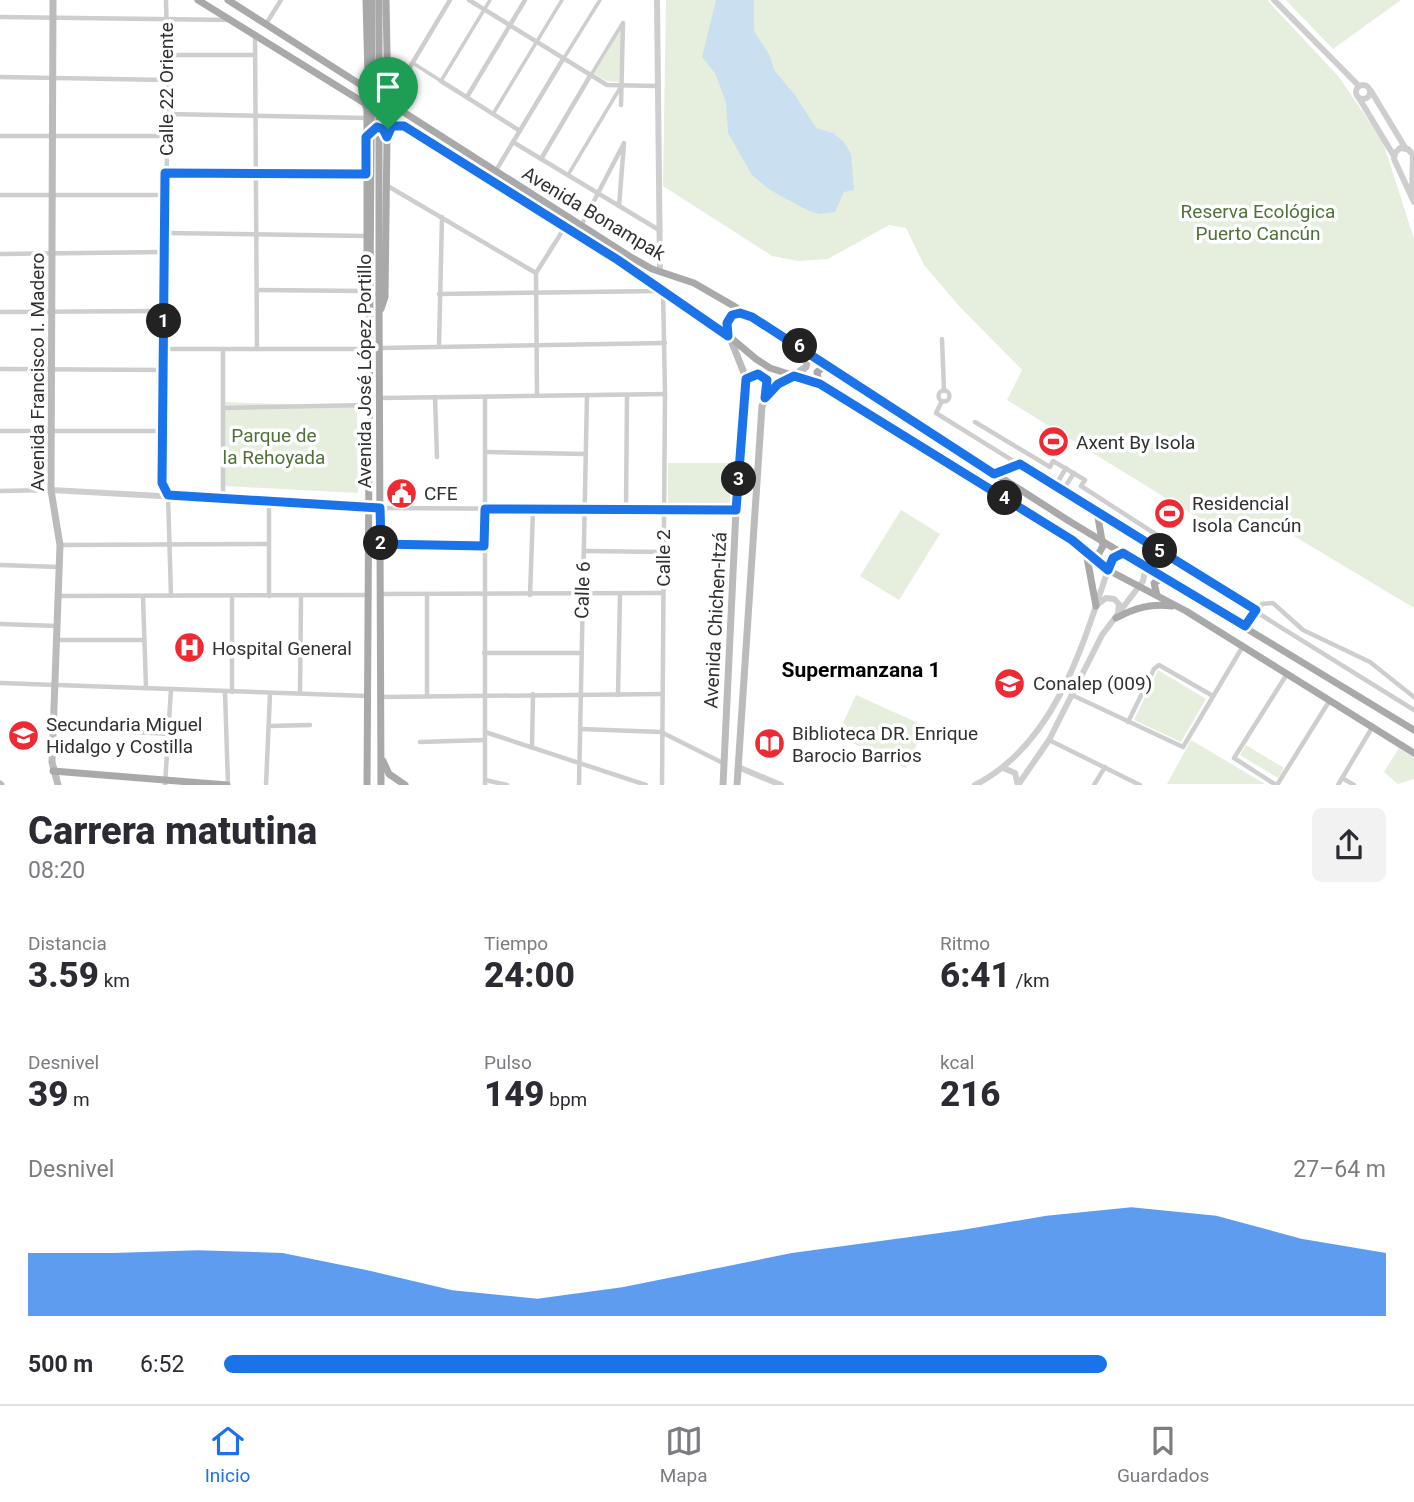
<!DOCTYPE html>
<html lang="es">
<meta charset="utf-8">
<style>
body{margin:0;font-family:Roboto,sans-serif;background:#f2f2f3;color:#2b2b33;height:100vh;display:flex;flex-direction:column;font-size:26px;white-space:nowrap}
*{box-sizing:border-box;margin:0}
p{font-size:23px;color:#7c7c81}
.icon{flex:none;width:38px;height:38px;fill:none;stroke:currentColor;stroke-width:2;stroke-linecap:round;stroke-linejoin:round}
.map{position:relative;height:785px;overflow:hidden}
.sheet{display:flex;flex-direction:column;background:#fff;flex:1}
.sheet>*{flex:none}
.pin{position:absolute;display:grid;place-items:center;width:60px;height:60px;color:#fff;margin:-72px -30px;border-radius:50% 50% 50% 0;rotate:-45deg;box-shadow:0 0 7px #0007}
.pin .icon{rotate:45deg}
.km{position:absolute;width:35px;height:35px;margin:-18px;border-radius:50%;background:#222;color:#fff;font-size:19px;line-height:35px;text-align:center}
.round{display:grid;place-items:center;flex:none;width:74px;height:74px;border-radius:10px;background:#f2f2f3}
.head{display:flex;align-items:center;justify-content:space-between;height:119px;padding:0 28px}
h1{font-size:38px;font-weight:800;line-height:52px}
.stats{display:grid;grid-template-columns:repeat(3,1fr);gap:10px;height:119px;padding:7px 28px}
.stats div{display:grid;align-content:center}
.stats b{font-size:35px;font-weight:800}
.stats small{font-size:19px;font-weight:400}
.stats p{font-size:19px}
.chart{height:196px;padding:14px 28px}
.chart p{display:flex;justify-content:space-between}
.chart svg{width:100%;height:126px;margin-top:7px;fill:#1a73e8;opacity:.7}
ul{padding:0 28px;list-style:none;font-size:23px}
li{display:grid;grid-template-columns:112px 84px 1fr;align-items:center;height:52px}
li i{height:18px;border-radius:9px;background:#1a73e8}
.tabs{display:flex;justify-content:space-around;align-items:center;height:98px;border-top:2px solid #e1e1e2;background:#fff;font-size:19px;color:#7c7c81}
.tabs a{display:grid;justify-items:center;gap:4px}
.tabs .selected{color:#1a73e8}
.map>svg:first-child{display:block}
.green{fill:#e6eede}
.water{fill:#cadfef}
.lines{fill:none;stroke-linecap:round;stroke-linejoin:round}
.pedestrian{stroke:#cecece;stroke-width:3.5}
.minor{stroke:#cecece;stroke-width:4.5}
.tertiary{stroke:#cecece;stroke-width:6}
.secondary{stroke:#bbb;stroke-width:7}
.primary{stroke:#a9a9a9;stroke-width:7}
.primary-bridge{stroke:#a9a9a9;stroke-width:7}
.route-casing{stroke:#fff;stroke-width:14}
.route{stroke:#1a73e8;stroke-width:9}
.labels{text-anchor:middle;stroke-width:7;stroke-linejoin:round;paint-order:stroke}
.street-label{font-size:19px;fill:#313131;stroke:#fff}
.park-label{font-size:19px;fill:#52703a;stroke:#fff}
.poi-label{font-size:19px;fill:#313131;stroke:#fff;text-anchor:start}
.neighbourhood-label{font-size:21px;font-weight:bold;fill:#000;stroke:#fff}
</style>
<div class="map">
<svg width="1414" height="785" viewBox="0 0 1414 785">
<rect width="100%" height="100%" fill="#fff"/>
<g class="green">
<path d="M666,0H1267L1339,77L1383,142L1414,239V608L1284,530L1267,524L1251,527L1212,524L1190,513L1007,400L1022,370L960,307L924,265L906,228L889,225L828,259L798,261L772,256L663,186Z"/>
<path d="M1286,0H1401L1333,49Z"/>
<path d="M622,26L619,82L607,81L594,74Z"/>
<path d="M225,402L357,407L358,493L225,486Z"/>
<path d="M668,463H736L734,507L668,504Z"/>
<path d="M901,510L940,534L899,600L860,576Z"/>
<path d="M1158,670L1206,699L1181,742L1134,720Z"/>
<path d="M856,695L925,726L906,768L837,736Z"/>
<path d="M1191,740L1265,784H1167Z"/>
<path d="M1246,745L1284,768L1278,778L1240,755Z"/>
<path d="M1399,748L1414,758V779L1398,784L1384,772Z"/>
</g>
<path class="water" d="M716,0H754V31L770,56L774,70L795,95L816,128L833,133L844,142L851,154L854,190L844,192L835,212L819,214L807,210L770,190L752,175L728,133L726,102L715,73L702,57Z"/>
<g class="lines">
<g class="pedestrian">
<path d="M564,58L600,0"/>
<path d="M413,63L441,81L490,0"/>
<path d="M591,75L622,24"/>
<path d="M493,114L562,0"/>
<path d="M568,175L620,88"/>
</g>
<g class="minor">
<path d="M166,0L168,80L162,483L168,495L171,596"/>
<path d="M469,0L607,85L657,86"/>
<path d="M0,17L230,20"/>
<path d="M266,24L281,0"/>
<path d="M255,34L257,349"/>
<path d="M167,55H255"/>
<path d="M387,71L407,72L450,0"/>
<path d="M0,77L168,80"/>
<path d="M441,81L520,131"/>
<path d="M467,97L525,0"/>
<path d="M621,105L623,23"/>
<path d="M167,114L367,118"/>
<path d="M0,136H165"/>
<path d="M513,142L659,230"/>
<path d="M541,159L590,76"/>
<path d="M495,172L563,59"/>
<path d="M165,173L366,174"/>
<path d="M386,185L536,273"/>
<path d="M0,195H165"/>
<path d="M581,226L624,143L619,206"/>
<path d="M165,233L366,236"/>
<path d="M0,254L165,252"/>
<path d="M257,290L365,291"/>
<path d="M439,294L662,291"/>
<path d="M0,312L164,311"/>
<path d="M942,339L944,390"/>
<path d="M439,346L442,217"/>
<path d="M380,348L665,343"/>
<path d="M165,349H369"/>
<path d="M223,349V499"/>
<path d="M0,369L164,370"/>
<circle cx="944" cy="396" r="5.5"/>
<path d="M537,395L536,273L565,227"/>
<path d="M435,397L437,457"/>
<path d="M381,398L665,394"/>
<path d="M942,401L936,413L1414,710"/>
<path d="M223,408L368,405"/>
<path d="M975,422L1050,467L1053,461L1085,480L1081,486L1157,535"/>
<path d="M0,431H163"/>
<path d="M486,452L586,454"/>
<path d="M1056,485L1066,468"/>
<path d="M1063,490L1074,473"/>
<path d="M0,491L51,490"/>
<path d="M269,502V596"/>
<path d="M380,508L736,510"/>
<path d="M626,510L627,396"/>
<path d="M60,545L269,544"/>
<path d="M381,545L484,546"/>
<path d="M584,551L663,552"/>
<path d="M0,565L59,567"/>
<path d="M380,594L662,593"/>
<path d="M530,595L533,511"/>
<path d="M58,596L367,595"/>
<path d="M143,596L146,688"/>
<path d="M232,597V692"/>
<path d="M0,624L57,626"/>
<path d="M1245,626L1262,604L1273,603L1303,630L1370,662L1414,697"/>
<path d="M57,640H144"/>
<path d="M484,653H581"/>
<path d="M0,683L367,696"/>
<path d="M225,692L228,785"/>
<path d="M300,693L301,596"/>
<path d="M618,695L620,594"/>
<path d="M1072,695L1183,747L1243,646"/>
<path d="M427,696V594"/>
<path d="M381,697L662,694"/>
<path d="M1128,722L1154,669L1159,665L1213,696"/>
<path d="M269,726L310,725"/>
<path d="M54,727L169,734"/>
<path d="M580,729L661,732L723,763"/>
<path d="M485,732L646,785"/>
<path d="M1049,740L1140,785"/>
<path d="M420,742L485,740"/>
<path d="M532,747L533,694"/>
<path d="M1342,778L1354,785"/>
<path d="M485,780L507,785"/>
<path d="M165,785L171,689"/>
<path d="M266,785L270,694"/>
<path d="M485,785V397"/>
<path d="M579,785L587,395"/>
<path d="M662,785L665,394L663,289"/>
<path d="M1094,785L1105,767"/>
<path d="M1276,785L1234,758L1287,674"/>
<path d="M1277,785L1330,700"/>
<path d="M1338,785L1373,726"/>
</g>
<g class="tertiary">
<path d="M657,0L660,272"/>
<path d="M1274,0L1359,86"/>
<circle cx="1363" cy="92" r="7"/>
<path d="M1371,91L1406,149"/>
<path d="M1359,98L1394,156"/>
<path d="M1412,194L1413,155L1408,149L1400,148L1395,153L1394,159L1414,202"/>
<path d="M51,490L380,508"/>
<path d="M1098,604L1106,598L1114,599L1119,604L1118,613"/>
<path d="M738,767L781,785"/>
<path d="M1003,768L1015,773L1018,785"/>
<path d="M975,785C1057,743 1084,642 1111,560L1123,553"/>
<path d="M1018,785L1049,740L1102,635L1143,581L1146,566"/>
</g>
<g class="secondary">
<path d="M53,0L51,490L60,545L52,762L58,785"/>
<path d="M746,378L756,374L764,377L768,386L766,394"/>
<path d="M0,784L1,785"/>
<path d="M723,785L736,510L746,378L726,328L732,315L745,314"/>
<path d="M737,785L762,406L770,391L806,367L808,358L805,350"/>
</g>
<g class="primary">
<path d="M198,0L618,260L711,321L756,359L770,368L820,384L1072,540L1108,570L1186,611L1414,753"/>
<path d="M228,0L629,256L652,269L694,283L732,305L1069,521L1414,730"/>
<path d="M386,0L388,104"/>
<path d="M363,88L368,76L366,0"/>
<path d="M364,101L367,109V306"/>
<path d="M379,294L381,785"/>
<path d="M381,309L385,297L387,137L392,126H404"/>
<path d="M819,383L817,372L822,368H830"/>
<path d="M994,474L1020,464"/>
<path d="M1086,552L1096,606"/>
<path d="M1091,556L1099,553L1103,546L1097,512"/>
<path d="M1157,595L1154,583L1165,577"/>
<path d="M1116,618C1135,608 1151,603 1172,606"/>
<path d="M383,761L389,774L405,785"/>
<path d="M53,771L227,785"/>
<path d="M367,785L370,292"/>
</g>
<g class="primary-bridge">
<path d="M379,0V294"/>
<path d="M370,292L372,0"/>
</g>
</g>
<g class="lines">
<defs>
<path id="route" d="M392,126H404L618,260L728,336L727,323L732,315L740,313L752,317L994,474L1020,464L1256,610L1245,626L1123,553L1113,558L1108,570L1072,540L820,384L794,376L778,384L765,398L767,380L758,374L746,379L736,510L485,509L484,546L381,544L380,508L168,495L162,483L165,173L366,174V137L377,127L383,129L387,137Z"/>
</defs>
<use href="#route" class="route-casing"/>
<use href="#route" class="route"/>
</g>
<defs>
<symbol id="stadium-disc" viewBox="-11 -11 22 22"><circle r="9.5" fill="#f02a33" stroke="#fff"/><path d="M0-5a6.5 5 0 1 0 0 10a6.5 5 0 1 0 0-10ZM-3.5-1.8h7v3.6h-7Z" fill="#fff"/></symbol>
<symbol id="civic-disc" viewBox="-11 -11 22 22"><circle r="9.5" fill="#f02a33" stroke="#fff"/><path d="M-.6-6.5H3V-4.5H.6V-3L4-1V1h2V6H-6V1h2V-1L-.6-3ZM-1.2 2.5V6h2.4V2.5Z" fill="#fff"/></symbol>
<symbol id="hospital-disc" viewBox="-11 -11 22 22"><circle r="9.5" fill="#f02a33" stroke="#fff"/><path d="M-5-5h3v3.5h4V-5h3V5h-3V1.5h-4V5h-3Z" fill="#fff"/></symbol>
<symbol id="school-disc" viewBox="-11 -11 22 22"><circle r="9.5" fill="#f02a33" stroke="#fff"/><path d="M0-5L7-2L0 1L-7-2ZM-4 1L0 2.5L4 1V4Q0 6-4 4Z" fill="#fff"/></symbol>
<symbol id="library-disc" viewBox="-11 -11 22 22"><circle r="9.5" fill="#f02a33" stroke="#fff"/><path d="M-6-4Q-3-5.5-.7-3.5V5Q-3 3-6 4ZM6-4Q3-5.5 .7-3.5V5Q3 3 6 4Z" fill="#fff"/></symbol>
</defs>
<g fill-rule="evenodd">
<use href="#stadium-disc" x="1036" y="424" width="35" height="35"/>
<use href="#civic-disc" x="384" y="476" width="35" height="35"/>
<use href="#stadium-disc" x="1152" y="496" width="35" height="35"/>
<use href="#hospital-disc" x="172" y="630" width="35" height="35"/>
<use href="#school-disc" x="992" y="666" width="35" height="35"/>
<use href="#school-disc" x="6" y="718" width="35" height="35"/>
<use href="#library-disc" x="752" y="726" width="35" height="35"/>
</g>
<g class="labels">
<g class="street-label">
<text transform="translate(166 89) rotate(-90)" y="7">Calle 22 Oriente</text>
<text transform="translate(594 213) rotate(31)" y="7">Avenida Bonampak</text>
<text transform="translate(364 371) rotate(-90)" y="7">Avenida José López Portillo</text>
<text transform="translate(37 372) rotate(-90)" y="7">Avenida Francisco I. Madero</text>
<text transform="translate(663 558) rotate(-90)" y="7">Calle 2</text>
<text transform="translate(582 590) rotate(-88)" y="7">Calle 6</text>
<text transform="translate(715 620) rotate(-87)" y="7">Avenida Chichen-Itzá</text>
</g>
<g class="park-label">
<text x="1258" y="218">Reserva Ecológica<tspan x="1258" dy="22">Puerto Cancún</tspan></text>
<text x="274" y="442">Parque de<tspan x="274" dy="22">la Rehoyada</tspan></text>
</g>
<g class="poi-label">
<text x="1076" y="449">Axent By Isola</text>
<text x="424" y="500">CFE</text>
<text x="1192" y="510">Residencial<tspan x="1192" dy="22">Isola Cancún</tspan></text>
<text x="212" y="655">Hospital General</text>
<text x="1033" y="690">Conalep (009)</text>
<text x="46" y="731">Secundaria Miguel<tspan x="46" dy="22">Hidalgo y Costilla</tspan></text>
<text x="792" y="740">Biblioteca DR. Enrique<tspan x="792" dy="22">Barocio Barrios</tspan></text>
</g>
<g class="neighbourhood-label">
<text x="861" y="677">Supermanzana 1</text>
</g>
</g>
</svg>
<div class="pin" style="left:388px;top:129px;background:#1e9e55"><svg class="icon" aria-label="arrive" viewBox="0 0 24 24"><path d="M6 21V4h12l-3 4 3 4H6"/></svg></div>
<b class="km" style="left:164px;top:321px">1</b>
<b class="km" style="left:381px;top:543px">2</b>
<b class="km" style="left:739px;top:479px">3</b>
<b class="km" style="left:1005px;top:498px">4</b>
<b class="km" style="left:1160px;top:551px">5</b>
<b class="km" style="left:800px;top:346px">6</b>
</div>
<section class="sheet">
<div class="head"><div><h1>Carrera matutina</h1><p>08:20</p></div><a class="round"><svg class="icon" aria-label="share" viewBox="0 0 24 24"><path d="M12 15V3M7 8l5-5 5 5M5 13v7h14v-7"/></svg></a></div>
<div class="stats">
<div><p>Distancia</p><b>3.59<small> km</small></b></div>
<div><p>Tiempo</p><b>24:00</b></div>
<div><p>Ritmo</p><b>6:41<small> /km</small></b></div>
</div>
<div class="stats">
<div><p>Desnivel</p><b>39<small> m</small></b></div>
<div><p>Pulso</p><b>149<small> bpm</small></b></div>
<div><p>kcal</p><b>216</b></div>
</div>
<div class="chart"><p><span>Desnivel</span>27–64 m</p>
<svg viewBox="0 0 160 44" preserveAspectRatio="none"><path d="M0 44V22L10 22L20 21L30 22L40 28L50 35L60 38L70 34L80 28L90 22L100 18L110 14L120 9L130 6L140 9L150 17L160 22V44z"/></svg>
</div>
<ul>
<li><b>500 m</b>6:52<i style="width:76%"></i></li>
</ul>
</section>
<nav class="tabs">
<a class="selected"><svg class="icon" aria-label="home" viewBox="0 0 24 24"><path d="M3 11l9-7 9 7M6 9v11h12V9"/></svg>Inicio</a>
<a><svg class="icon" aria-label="map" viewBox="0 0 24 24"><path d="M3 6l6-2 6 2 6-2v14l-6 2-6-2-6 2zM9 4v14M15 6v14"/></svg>Mapa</a>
<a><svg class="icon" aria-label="saved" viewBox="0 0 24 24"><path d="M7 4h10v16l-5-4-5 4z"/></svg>Guardados</a>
</nav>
